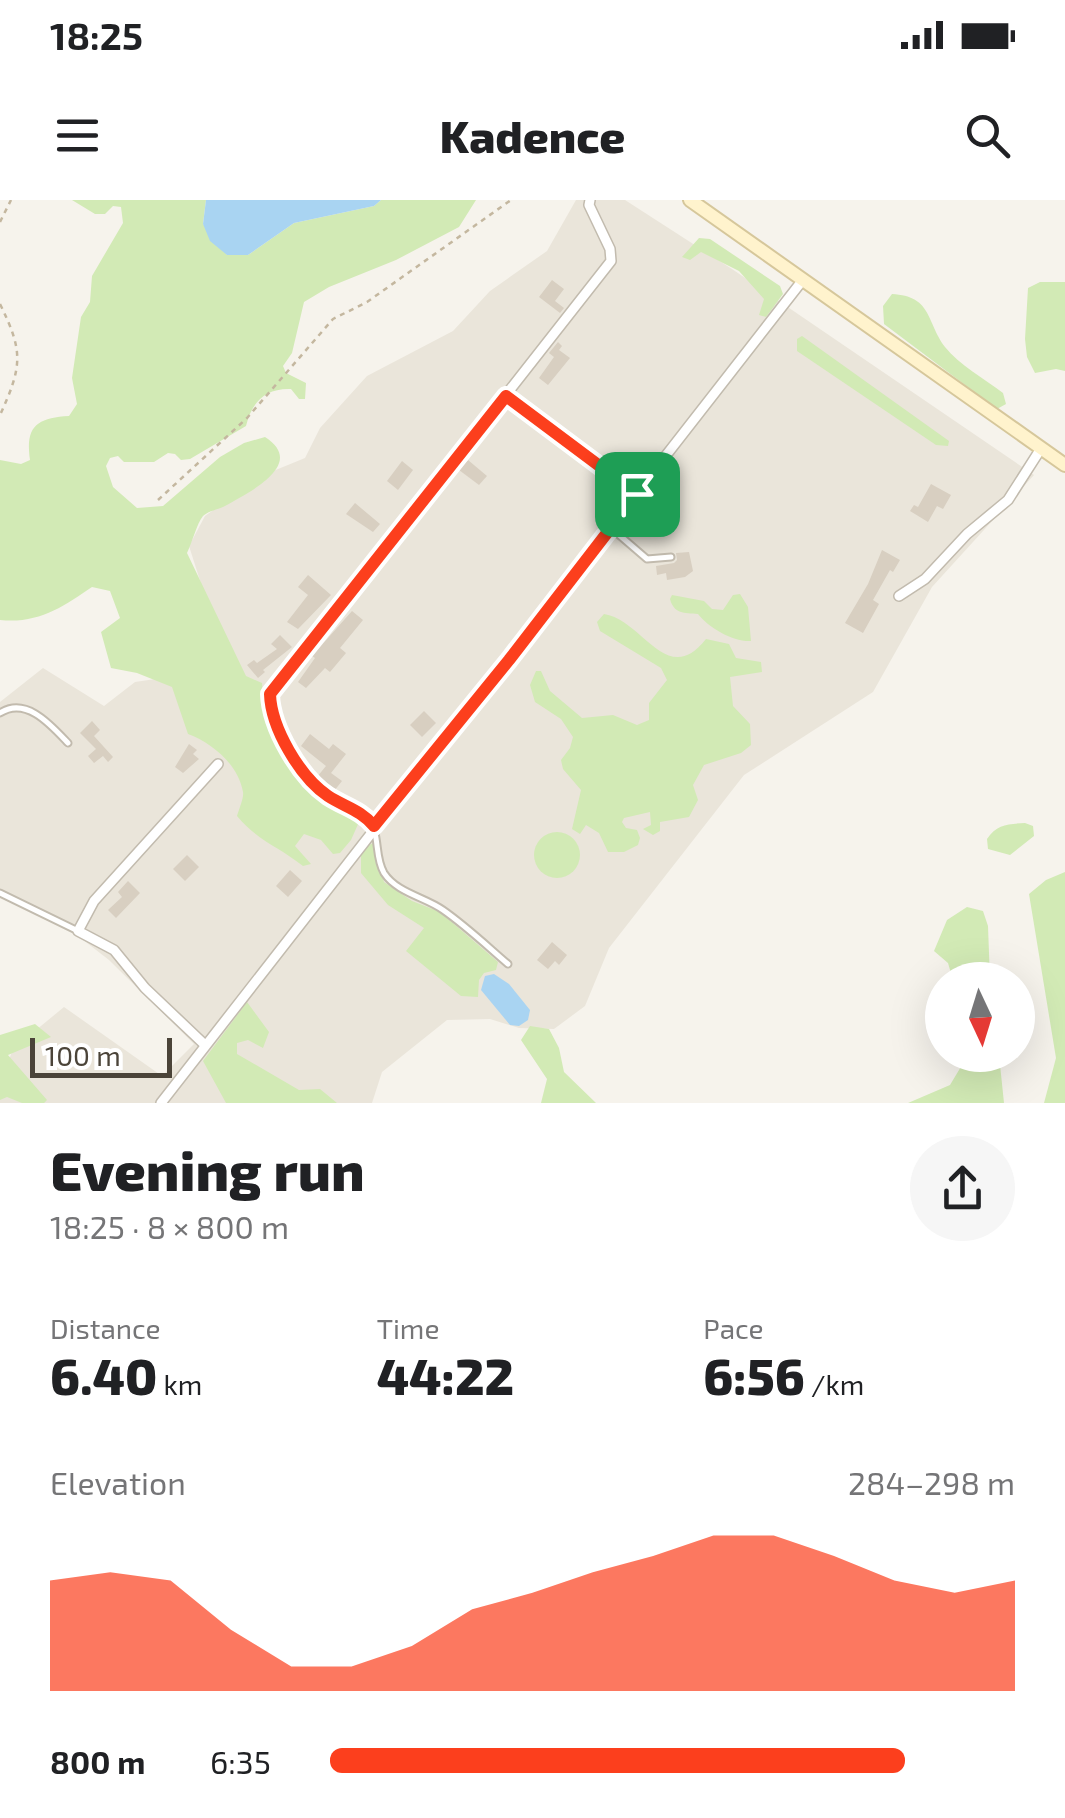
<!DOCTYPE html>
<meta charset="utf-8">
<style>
body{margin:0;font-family:"Exo 2",sans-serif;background:#f6f6f6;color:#202124;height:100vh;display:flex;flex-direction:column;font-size:38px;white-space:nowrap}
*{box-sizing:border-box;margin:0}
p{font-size:32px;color:#757577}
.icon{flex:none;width:55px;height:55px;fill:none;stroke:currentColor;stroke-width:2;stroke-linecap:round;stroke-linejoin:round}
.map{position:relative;height:903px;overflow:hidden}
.drawer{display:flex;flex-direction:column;background:#fff;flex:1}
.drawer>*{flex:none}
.needle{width:65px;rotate:176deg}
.controls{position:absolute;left:925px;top:762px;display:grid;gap:20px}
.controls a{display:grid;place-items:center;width:110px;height:110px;border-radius:50%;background:#fff;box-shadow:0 10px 40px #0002;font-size:50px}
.scale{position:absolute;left:30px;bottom:25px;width:142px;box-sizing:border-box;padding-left:10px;border:5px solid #4b4439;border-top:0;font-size:28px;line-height:35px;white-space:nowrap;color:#4b4439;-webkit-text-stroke:8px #fff;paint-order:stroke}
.pin{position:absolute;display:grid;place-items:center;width:85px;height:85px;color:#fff;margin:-42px;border-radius:20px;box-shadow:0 5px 15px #0006}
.round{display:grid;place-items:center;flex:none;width:105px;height:105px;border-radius:52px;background:#f6f6f6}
.head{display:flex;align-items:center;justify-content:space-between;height:170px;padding:0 50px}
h1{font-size:55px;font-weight:800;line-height:75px}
.figures{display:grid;grid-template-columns:repeat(3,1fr);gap:15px;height:170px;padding:10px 50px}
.figures div{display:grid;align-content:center}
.figures b{font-size:50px;font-weight:800}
.figures small{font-size:28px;font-weight:400}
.figures p{font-size:28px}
.chart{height:280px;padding:20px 50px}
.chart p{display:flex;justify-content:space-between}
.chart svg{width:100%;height:180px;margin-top:10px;fill:#fc3f1d;opacity:.7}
ul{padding:0 50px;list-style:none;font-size:32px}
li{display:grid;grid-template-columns:160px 120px 1fr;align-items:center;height:75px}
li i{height:25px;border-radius:12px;background:#fc3f1d}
.status{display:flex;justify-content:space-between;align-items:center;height:70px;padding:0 50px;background:#fff;direction:ltr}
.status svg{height:28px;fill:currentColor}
header{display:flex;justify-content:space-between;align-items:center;height:130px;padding:0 50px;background:#fff;font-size:45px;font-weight:800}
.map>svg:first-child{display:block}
.residential{fill:#eae5da}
.green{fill:#d2eab5}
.water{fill:#a9d4f2}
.building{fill:#d8cfc1}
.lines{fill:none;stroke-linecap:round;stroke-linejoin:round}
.lane-casing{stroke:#c2bbae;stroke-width:9}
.street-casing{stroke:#c2bbae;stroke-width:12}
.secondary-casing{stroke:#d6c79b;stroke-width:16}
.path{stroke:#c4b79f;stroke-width:2.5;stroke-dasharray:5 5;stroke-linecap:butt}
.lane{stroke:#fff;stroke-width:5}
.street{stroke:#fff;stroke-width:9}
.secondary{stroke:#fff3cd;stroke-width:12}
.route-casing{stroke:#fff;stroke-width:20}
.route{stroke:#fc3f1d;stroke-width:12}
</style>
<div class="status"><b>18:25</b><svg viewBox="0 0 49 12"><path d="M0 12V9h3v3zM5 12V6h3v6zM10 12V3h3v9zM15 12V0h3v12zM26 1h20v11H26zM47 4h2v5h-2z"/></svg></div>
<header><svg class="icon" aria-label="menu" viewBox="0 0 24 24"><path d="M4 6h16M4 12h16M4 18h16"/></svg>Kadence<svg class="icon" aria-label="search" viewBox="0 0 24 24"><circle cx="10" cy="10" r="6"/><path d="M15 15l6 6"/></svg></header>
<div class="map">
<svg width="1065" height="903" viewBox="0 0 1065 903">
<rect width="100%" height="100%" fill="#f6f3ec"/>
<path class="residential" d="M576,0H625L732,69L1034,275L932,387L873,492L744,575L609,748L585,806L554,829L519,828L490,819L447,820L382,872L372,903H0V884L13,849L64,807L162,876L194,844L109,760L60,722L0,695V502L43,468L104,506L135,482L189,474L204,393L189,346L205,316L261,276L305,258L320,228L367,176L453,131L490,91L547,51Z"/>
<g class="green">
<path d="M72,0H206L203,24L227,55H248L294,23L374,6L381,0H476L459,27L396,60L329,87L304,102L292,153L283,166L286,173L306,183L305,199H299L291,189C265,188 252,202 246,226L190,259L181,260L175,254L168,253L154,262H124L118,256L110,258L106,266L113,287L137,308L163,306L220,257L244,243L265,237C307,264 250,292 225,306C220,309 208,311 203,316C197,323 192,343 187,353L246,476L262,483C266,544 316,583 359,622L351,640L340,653L333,654L321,640L304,634L295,646L311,664L303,666C278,646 259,642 237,616C239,609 244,598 243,592C238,564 212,543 188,534L172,487L137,473L111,468L101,432L120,418L110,391L92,387C63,407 38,424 0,420V260L21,264L30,260C25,226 37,218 69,216L77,204L72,178L81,117L90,102L92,76L123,23L121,7L113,6L105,14H95Z"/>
<path d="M699,38L710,39L780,86L783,94L766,117L759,115L764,99L739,71L701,52L690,60L682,57Z"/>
<path d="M1040,82H1065V171L1056,169L1035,173L1027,157L1025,139L1028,88Z"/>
<path d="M892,94C932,96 926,121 945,147C959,165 985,179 1003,193L1006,204L997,209L884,124L883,106Z"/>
<path d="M802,136L949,241L948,246L936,245L797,151V139Z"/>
<path d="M740,394L748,407L751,441C733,442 709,428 698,414C684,413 674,414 670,399L672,395L704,401L712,409L723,410L733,395Z"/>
<path d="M604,414C643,420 667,489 706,439L729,444L736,458L761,462L762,472L730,477L733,506L750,524L751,545L741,553L704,565L693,585L698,600L689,617L660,622V631L653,635L643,629L651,625L650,612L624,618L622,622L626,628L637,630L640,638L638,645L624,652H608L599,633L586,625L580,634L572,629L581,590L563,569L561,560L570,548L573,537L561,519L535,502L530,485L536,471H541L550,491L582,518L613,515L637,525L649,520V503L667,480L661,468L600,431L597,422Z"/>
<path d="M1025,623L1033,626L1034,636L1010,655L988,649L987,639C997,624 1008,624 1025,623Z"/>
<circle cx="557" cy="655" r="23"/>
<path d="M373,643L384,682L412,701L440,712L498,762L496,770L484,773L479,780L478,797L461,796L406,751L424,728L388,705L361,673V650Z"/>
<path d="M1065,672V903H1044L1056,858L1029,694L1046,680Z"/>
<path d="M967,707L983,711L988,726L990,780H953L948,763L934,751L947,720Z"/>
<path d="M247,802L269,832L263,848L248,840L237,843V854L299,890L320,889L337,903H226L203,861Z"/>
<path d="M35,824L51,837L8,855L47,900L44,903H22L7,897L0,900V835Z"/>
<path d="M530,826L549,829L559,848L564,872L596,903H541L547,879L521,840Z"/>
<path d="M968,855H999L1004,903H908L950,885Z"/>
</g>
<g class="water">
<path d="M206,0H381L374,6L294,23L248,55H227L210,41L203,24Z"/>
<path d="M494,774L509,784L530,810L528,820L519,826L510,825L481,790L485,776Z"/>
</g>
<g class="building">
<path d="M552,80L564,89L555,101L564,108L560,113L539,97Z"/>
<path d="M558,142L562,146L559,150L570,158L548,185L539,178L554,157L549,153Z"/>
<path d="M468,260L487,276L479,285L459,270Z"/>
<path d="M402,261L413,270L398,290L387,281Z"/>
<path d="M931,284L951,295L943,309L937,306L928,322L910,311L914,305L918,307Z"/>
<path d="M355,303L380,324L373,332L346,314Z"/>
<path d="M882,350L900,360L893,372L890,370L873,400L879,404L863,433L845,423L868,384Z"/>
<path d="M689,352L693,371L685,377L667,380L666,373L657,375L656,366L674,363L677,360L676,353Z"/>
<path d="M308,375L331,395L298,429L287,422L308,395L298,387Z"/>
<path d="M352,411L363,420L340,448L346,453L330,472L325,468L306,488L298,482L315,458L312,456Z"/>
<path d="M280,435L292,447L263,470L265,472L258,478L247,465L254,460L257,463L277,449L271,444Z"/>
<path d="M424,511L436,523L422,537L410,525Z"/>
<path d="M92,521L100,530L94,536L113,557L108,562L103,556L94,563L88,556L96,549L80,533Z"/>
<path d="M310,534L329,549L333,544L346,554L331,573L342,581L334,591L317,577L326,566L301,546Z"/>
<path d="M189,544L197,550L193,554L199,559L183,573L175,567Z"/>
<path d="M187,655L199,667L185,681L173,669Z"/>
<path d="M290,670L302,681L288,697L276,686Z"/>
<path d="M128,681L140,693L116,718L108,710L122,697L118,692Z"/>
<path d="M552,742L567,755L559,765L555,761L548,769L537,760Z"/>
</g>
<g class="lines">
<defs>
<g id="lane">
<path d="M506,196L635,293"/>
<path d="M611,328L647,359L671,357"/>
<path d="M271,494C271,528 298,573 325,593C337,602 354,605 365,616C382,631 373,654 384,673C397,693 425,697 443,710C466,726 487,746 508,764"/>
<path d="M0,513C26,496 51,525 68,543"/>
<path d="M0,693L78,731"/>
</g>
<g id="street">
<path d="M899,396L925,379L967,334L1008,300L1040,250"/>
<path d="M271,494L611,61L610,49L589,5L590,0"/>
<path d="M205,845L145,788L114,750L78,731L94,701L218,564"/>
<path d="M161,903L802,81"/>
</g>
<path id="secondary" d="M690,0L1065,265"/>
</defs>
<use href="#lane" class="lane-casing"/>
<use href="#street" class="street-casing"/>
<use href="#secondary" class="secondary-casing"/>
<g class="path">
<path d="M0,22L11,0"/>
<path d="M0,104C23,151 23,165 0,215"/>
<path d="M158,300L247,218L333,119L367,102L511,0"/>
</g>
<use href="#lane" class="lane"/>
<use href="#street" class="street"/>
<use href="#secondary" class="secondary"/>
</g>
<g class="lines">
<defs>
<path id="route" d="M506,196L637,294L509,460L374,626C361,610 345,607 328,596C300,577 271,528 270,494Z"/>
</defs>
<use href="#route" class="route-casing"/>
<use href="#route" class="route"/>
</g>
</svg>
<div class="controls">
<a><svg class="needle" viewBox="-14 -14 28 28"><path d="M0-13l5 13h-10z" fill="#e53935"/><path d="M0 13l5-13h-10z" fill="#757577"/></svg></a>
</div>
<div class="scale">100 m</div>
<div class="pin" style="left:637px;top:294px;background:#1e9e55"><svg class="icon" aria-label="arrive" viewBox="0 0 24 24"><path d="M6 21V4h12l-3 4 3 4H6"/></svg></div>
</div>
<section class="drawer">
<div class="head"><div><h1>Evening run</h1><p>18:25 · 8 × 800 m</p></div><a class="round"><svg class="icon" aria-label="share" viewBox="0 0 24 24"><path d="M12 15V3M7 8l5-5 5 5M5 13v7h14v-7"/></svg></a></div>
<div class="figures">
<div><p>Distance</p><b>6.40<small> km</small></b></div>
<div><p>Time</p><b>44:22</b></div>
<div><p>Pace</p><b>6:56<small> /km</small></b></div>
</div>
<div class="chart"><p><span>Elevation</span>284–298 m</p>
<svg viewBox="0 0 160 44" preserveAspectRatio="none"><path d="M0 44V17L10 15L20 17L30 29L40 38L50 38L60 33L70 24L80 20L90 15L100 11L110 6L120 6L130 11L140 17L150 20L160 17V44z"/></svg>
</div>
<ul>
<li><b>800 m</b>6:35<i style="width:84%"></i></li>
</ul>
</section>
